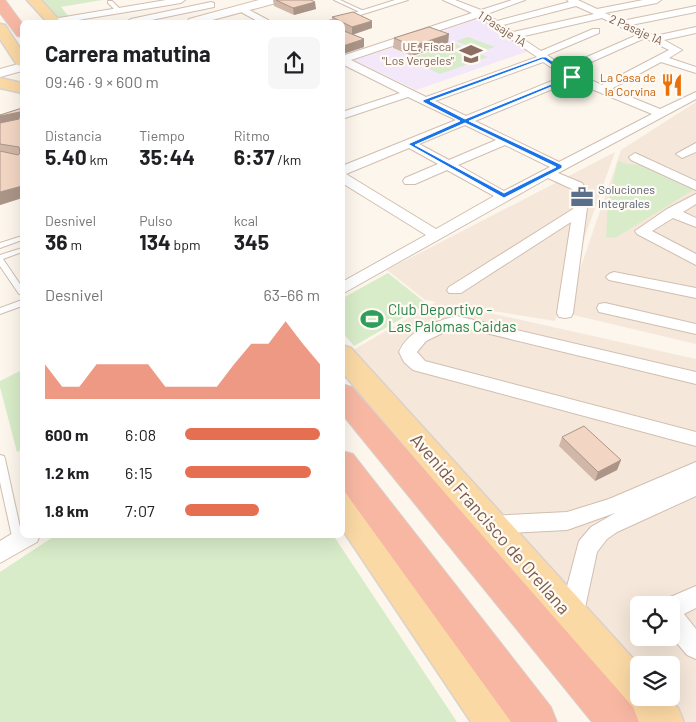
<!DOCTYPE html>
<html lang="es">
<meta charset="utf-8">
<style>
body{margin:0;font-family:Barlow,sans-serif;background:#f6f6f6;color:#202124;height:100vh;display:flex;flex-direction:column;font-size:19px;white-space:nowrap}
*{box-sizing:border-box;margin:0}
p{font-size:16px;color:#757577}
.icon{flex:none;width:28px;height:28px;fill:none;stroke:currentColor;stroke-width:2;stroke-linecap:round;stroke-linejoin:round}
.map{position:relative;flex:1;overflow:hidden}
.panel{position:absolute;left:20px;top:20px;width:325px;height:518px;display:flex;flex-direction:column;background:#fff;border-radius:8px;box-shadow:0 5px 20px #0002}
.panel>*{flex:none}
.buttons{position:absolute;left:630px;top:596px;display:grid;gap:10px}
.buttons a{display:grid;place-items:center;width:50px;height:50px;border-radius:8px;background:#fff;box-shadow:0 5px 20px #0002;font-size:25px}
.pin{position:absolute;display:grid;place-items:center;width:42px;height:42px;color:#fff;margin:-21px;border-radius:10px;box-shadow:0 2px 8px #0006}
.round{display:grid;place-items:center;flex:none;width:52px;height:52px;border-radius:8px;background:#f6f6f6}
.headline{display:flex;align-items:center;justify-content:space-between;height:85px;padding:0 25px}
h1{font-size:22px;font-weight:700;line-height:38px}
.figures{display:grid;grid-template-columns:repeat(3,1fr);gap:8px;height:85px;padding:5px 25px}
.figures div{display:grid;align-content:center}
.figures b{font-size:21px;font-weight:700}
.figures small{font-size:14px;font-weight:400}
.figures p{font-size:14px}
.chart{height:140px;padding:10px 25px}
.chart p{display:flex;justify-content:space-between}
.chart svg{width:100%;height:90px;margin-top:5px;fill:#e76f51;opacity:.7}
ul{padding:0 25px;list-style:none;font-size:16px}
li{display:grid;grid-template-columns:80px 60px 1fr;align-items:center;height:38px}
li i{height:12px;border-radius:6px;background:#e76f51}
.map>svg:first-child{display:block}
.residential{fill:#f5e8da;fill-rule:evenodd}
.education{fill:#f3e8fa}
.green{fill:#d8ecc9}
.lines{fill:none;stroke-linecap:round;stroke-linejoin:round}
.lane-casing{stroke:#d1beb0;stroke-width:2}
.street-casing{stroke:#d1beb0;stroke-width:2}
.secondary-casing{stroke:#d6c0b0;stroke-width:2}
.primary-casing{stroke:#dad1cd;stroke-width:3}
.highway-casing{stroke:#dad1cd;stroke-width:2}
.lane{fill:#fff;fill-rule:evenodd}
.street{fill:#fff;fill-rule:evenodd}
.secondary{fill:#fff;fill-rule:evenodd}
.primary{fill:#fbd9a5;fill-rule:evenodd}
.highway{fill:#f7b7a3;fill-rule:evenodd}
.wall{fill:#d1b7a8}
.shaded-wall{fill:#aa9588}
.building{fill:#f3d5c3;stroke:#aa9588}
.route{fill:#1a73e8;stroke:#fff;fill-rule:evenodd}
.labels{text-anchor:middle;stroke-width:4.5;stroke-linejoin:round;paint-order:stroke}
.far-street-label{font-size:12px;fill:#7a5c4d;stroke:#fffaf3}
.far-education-label{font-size:12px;fill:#785e54;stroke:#fffaf3;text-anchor:end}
.far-food-label{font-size:12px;fill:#c56008;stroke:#fffaf3;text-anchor:end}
.far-service-label{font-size:12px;fill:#4e5e75;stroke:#fffaf3;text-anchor:start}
.leisure-label{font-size:15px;fill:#27864d;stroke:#fffaf3;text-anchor:start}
.near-street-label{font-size:18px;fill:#7a5c4d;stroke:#fffaf3}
</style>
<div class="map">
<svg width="696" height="722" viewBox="0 0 696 722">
<rect width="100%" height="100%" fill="#fdf6ec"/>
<g class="residential">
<path d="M696,102V344L565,313L621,150Z"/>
<path d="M615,152L555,321L450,304L696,359V722H687L665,698H671V665H639V668L353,350L436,302L425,300L387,270ZM639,605H671V638H639Z"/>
</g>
<path class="education" d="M482,17L529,51L416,90L354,60L392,48L413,57L448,44L428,36Z"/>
<g class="green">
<path d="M42,0H102L61,7L69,17L58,19Z"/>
<path d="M468,37L495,47L481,51L456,41Z"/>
<path d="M455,44L488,57L440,74L407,59Z"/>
<path d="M618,161L627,164L640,165L693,190L615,238L606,237L608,202Z"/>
<path d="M388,273L427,304L354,346L343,333V298Z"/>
<path d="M22,370V449L17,452L0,387V381Z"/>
<path d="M56,535H333L457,722H0V572Z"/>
</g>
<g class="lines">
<defs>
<g id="lane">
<path d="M334,0H340L366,12L362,13Z"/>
<path d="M108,1H112L121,10V12H117L108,3Z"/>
<path d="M22,236V240L0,248V243Z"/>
<path d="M22,248V252L3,259L22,287V294H19L0,266V255Z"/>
<path d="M22,300V306L0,314V308Z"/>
<path d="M0,455L4,456L5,459L23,541L22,544L18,546L14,544L13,541L0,482Z"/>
</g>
<g id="street">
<path d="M166,0H185L181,3L66,22H48L53,19Z"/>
<path d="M395,0H408L338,22H325Z"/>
<path d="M443,0H455L481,10L512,0H525L487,14L497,21L569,2L567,0H578L597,9L643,0H661L657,3L605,13L622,21L696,6V12L631,25L655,36L696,27V33L664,40L682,50L669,58L696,67V73L661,62L611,89L660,109L696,92V99L558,173L582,183L589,193L573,313L571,317L565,318L559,317L557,313L571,222L461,293H449L447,290L449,287L573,209L575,193L572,189L548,178L342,294V282L426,235L342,183V166L456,120L408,97L342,119V112L400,93L342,64V56L472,13ZM576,6L594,14L513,32L503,25ZM479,17L537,57L426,97L351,60ZM602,18L637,35L564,67L547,55L599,33V29H593L541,51L520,37ZM645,38L669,50L602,85L571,71ZM543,62L564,76L466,116L435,101ZM572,81L652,114L559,162L475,121ZM465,125L496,140L449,160L419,144ZM505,145L550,167L504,191L458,165ZM409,148L438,164L405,178L403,181L405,184H415L447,170L494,196L436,229L346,174Z"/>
<path d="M211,2L214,3V7L142,22H126L131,19Z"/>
<path d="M242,6L268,20L270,22H259L239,11V7Z"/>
<path d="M696,143V152L682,158L676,154Z"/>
<path d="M635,153L696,181V190L631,160L629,157Z"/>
<path d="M696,194V204L683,212L696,218V227L673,218L652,231L696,254V265L637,234L635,231L667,209Z"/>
<path d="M614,272L696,288V298L609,280L606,277L609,274Z"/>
<path d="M605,303L696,324V334L599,312L597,308L599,304Z"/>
<path d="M457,316L696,372V384L457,326L426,341L417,352L425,361L696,432V446L413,370L404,362L399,352C408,330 436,321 457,316Z"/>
<path d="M696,462V496L617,532L607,539L597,552L583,617L579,625L571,628L563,625L559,617L579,541L591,527L615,513L567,530L491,534L483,531L480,525L483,519L491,516L567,512L609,499Z"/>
<path d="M21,528L22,535H40L37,542L0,563V541Z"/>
<path d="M696,586V608L684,614L696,629V659L687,655L671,636V605H664L668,598Z"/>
</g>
<g id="secondary">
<path d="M259,0H278L276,3L205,22H187L189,19Z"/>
<path d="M22,63V71L0,77V69Z"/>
</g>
<g id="primary">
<path d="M27,0H41L61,22H47Z"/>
<path d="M0,24L5,25L22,51V66L17,65L0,39Z"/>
<path d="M0,78L22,83V93L0,88Z"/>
<path d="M342,345L351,348L639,665V698H668L678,708L684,722H638L342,372Z"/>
<path d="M342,490L353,494L508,708L514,722H471L342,529Z"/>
</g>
<g id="highway">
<path d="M0,0H5L22,23V37L17,36L0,13Z"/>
<path d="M342,384L352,387L633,707L639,722H592L342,414Z"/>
<path d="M342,451L353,454L551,707L557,722H511L342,488Z"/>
</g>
</defs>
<use href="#lane" class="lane-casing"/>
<use href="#street" class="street-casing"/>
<use href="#secondary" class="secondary-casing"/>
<use href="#primary" class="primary-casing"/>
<use href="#highway" class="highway-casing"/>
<use href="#lane" class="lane"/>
<use href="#street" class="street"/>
<use href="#secondary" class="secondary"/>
<use href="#primary" class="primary"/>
<use href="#highway" class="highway"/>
</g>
<g class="wall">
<path d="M273,0H311L316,9L294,15L274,6Z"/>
<path d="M332,17L372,28L353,34L364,39V47L343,54L342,53V31L348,33L342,30V22H332Z"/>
<path d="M394,38L448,44L412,56L393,48Z"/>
<path d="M22,108V198L0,205V115Z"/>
<path d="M562,437L621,460L617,470L595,481L559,446Z"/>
</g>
<g class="shaded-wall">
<path d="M315,2L316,9L294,15L293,8Z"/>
<path d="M372,21V28L352,35V27Z"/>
<path d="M449,34L448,44L412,56L413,46Z"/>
<path d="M364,39V47L343,54V46Z"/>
<path d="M20,112L22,120L0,128V116Z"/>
<path d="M22,186V198L0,205V192Z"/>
<path d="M621,460L617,470L595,481L598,472Z"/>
</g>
<g class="building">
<path d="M276,0H311L315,2L293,8Z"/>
<path d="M353,12L372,21L352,27L332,17Z"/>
<path d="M429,27L449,34L413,46L394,38Z"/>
<path d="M342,31H344L364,39L343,46H342Z"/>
<path d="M22,108V186L0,192V151L18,155L20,153L19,147L0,144V123L19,119L20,112L0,116V115Z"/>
<path d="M584,426L621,460L598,472L562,437Z"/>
</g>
<path class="route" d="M542,57H546L575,77L469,121L562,165V168L504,198L408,144L460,121L423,102V100ZM543,59L569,77L465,119L430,101ZM465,123L556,167L504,193L415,145Z"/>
<defs>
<symbol id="school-bare" viewBox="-9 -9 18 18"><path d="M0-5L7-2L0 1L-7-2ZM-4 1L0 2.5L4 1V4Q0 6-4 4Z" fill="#8d6e63" stroke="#fffaf3" stroke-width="2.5" paint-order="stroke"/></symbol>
<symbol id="restaurant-bare" viewBox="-9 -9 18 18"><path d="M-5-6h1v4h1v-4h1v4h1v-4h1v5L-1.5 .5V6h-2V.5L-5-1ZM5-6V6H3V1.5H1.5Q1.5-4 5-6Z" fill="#e8710a" stroke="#fffaf3" stroke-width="2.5" paint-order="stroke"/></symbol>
<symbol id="office-bare" viewBox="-9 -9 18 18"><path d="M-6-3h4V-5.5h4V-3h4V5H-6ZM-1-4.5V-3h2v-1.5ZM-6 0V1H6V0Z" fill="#5c6f8a" stroke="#fffaf3" stroke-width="2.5" paint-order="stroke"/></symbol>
<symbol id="stadium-bare" viewBox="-9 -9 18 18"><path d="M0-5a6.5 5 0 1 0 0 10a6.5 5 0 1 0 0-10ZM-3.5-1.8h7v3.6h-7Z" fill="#2e9e5b" stroke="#fffaf3" stroke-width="2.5" paint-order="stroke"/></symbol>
</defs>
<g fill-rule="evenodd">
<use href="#school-bare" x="455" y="38" width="32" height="32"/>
<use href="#restaurant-bare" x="656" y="69" width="32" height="32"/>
<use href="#office-bare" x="566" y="181" width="32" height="32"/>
<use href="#stadium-bare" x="356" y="303" width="32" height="32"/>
</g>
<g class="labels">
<g class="far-street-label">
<text transform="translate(502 29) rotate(33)" y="4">1 Pasaje 1A</text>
<text transform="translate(636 30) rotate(24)" y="4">2 Pasaje 1A</text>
</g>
<g class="far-education-label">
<text x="454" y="51">UE. Fiscal<tspan x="454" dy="14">"Los Vergeles"</tspan></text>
</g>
<g class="far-food-label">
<text x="656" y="82">La Casa de<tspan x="656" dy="14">la Corvina</tspan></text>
</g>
<g class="far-service-label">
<text x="598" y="194">Soluciones<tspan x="598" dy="14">Integrales</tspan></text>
</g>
<g class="leisure-label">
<text x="388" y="315">Club Deportivo -<tspan x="388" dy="17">Las Palomas Caidas</tspan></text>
</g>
<g class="near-street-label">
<text transform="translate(490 524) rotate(49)" y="6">Avenida Francisco de Orellana</text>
</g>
</g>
</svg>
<div class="buttons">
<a><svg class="icon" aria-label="locate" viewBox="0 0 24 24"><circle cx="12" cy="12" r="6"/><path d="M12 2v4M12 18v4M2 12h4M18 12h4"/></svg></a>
<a><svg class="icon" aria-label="layers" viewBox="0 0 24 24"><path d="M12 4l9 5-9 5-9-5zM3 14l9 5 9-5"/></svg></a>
</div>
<div class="pin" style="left:572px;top:77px;background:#1e9e55"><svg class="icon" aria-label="arrive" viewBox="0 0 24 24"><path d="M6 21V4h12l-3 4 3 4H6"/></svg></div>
<section class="panel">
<div class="headline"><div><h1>Carrera matutina</h1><p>09:46 · 9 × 600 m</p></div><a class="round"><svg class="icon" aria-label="share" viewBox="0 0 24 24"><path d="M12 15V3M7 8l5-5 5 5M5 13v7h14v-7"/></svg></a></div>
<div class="figures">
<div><p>Distancia</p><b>5.40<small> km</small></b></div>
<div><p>Tiempo</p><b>35:44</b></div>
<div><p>Ritmo</p><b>6:37<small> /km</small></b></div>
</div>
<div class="figures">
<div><p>Desnivel</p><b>36<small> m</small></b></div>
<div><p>Pulso</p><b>134<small> bpm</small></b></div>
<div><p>kcal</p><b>345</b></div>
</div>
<div class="chart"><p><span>Desnivel</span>63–66 m</p>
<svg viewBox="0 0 160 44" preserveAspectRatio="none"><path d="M0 44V27L10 38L20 38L30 27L40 27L50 27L60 27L70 38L80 38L90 38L100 38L110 27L120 17L130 17L140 6L150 17L160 27V44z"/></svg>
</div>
<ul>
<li><b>600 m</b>6:08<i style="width:100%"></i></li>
<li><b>1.2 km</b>6:15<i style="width:93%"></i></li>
<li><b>1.8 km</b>7:07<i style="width:55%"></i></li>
</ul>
</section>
</div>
